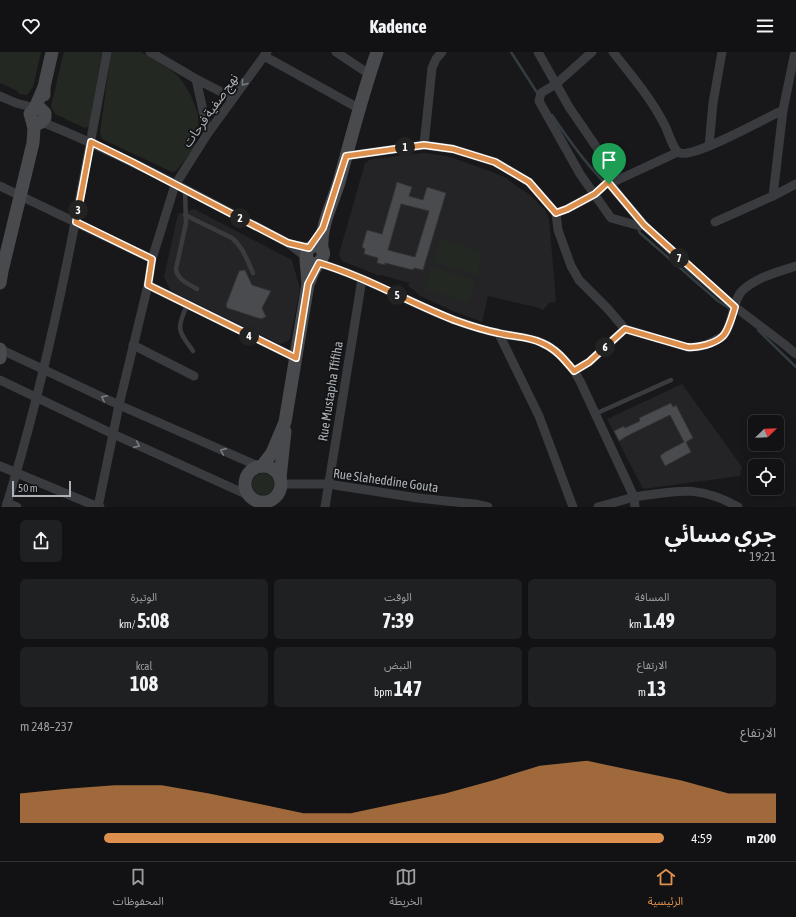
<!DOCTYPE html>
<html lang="ar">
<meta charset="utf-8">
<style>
body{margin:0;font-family:"Asap Condensed","Noto Sans Arabic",sans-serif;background:#1f2022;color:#f1f3f6;direction:rtl;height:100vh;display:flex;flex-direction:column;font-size:15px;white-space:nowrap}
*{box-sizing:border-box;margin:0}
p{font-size:13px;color:#9c9ea0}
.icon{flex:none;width:22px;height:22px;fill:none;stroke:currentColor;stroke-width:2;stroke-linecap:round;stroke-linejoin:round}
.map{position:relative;height:455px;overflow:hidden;direction:ltr}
.details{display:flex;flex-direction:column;background:#121214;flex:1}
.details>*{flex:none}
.needle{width:26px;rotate:67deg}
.tools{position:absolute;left:748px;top:363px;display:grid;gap:8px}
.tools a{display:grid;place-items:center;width:36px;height:36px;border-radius:6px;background:#121214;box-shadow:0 2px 10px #0003,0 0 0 1px #313234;font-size:20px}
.scale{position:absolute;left:12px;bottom:10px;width:59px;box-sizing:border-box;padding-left:4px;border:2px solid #acb2b8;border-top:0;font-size:11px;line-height:14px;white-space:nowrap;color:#acb2b8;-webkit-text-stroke:3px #131315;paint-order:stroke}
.pin{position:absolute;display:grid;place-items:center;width:34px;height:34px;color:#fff;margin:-41px -17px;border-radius:50% 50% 50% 0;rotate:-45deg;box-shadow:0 0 4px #0007}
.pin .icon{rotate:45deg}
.km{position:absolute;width:20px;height:20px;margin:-10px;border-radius:50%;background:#222;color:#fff;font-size:11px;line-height:20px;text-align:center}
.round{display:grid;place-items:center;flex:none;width:42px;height:42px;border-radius:6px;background:#1f2022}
.overview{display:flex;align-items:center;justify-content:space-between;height:68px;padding:0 20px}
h1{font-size:22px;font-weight:700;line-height:30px}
.metrics{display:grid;grid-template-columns:repeat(3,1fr);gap:6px;height:68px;padding:4px 20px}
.metrics div{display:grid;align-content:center;border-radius:6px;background:#1f2022;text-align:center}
.metrics b{font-size:20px;font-weight:700}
.metrics small{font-size:11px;font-weight:400}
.metrics p{font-size:11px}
.chart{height:112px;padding:8px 20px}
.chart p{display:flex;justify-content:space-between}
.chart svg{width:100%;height:72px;margin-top:4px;fill:#dd8f4d;opacity:.7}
ul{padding:0 20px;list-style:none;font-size:13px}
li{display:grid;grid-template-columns:64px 48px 1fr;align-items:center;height:30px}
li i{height:10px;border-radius:5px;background:#dd8f4d}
header{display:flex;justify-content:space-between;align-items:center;height:52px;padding:0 20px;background:#121214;font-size:18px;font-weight:700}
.tabs{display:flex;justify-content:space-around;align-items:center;height:56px;border-top:1px solid #313234;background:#121214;font-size:11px;color:#9c9ea0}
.tabs a{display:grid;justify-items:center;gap:2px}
.tabs .on{color:#dd8f4d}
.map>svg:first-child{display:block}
.built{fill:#242426}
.green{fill:#232922}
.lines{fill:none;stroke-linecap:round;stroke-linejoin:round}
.stream{stroke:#333d41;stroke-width:2.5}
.building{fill:#4a4b4e;stroke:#323335;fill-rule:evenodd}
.lane{stroke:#393b3e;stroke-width:4.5}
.street{stroke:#393b3e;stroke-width:9}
.secondary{stroke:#484a4e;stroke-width:13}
.oneway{stroke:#787c81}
.route-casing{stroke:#fff;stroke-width:8}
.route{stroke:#dd8f4d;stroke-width:5}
.labels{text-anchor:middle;stroke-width:3.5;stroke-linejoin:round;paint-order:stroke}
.street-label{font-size:13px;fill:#acb2b8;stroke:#131315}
</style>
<header><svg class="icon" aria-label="menu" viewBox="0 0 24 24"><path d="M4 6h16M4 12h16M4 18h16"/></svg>Kadence<svg class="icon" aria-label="heart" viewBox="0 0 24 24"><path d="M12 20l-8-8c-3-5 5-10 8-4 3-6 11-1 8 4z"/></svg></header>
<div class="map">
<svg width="796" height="455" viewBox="0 0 796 455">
<rect width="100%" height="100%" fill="#18181a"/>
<g class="built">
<path d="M424,101L447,104L490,119L506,126L519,136L529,142L545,158L549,167L556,248L554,251L550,250L543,258L539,256L488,244L482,270L453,259L420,244L413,237L410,236V235L408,234L409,231L381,223L380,224L342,209L339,202L365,111L371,107Z"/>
<path d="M194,157L292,208L300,237L290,287L286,290L279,292L171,239L164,225L178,162Z"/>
<path d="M682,332L742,415L740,424L643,437L607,367Z"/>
</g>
<g class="green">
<path d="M0,0H41L33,35L27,43L19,42L18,39L0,31Z"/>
<path d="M64,0H102L89,74L85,76L55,62L51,54Z"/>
<path d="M111,0H141L169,17L177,23L182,29L191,44L198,62L199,79L194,96L176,119L172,120L102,87L100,81Z"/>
<path d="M440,187L483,200L477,223L433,210Z"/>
<path d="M432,215L475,228L469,250L425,238Z"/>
<circle cx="263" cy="432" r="11"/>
</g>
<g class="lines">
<g class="stream">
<path d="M511,0L538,42"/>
<path d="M552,63C568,87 585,111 605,131"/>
<path d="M638,176L640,181L718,249L732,258"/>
<path d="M758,278L796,315"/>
</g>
</g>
<g class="building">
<path d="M397,130L412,135L409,144L423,148L427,135L446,141L423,218L414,216L413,218L385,211V213L377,211L378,206L364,202L365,197L362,195L367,178L382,182ZM401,152L429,159L415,205L388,198Z"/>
<path d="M245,218L252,233L271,239L262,256L266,265L261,267L227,256L226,253L239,219Z"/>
<path d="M671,351L673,355L676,353L693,386L686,390L691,400L665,414L660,404L665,400L684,390L670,363L629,383L619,389L614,379L624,374L625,376L640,369L639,366Z"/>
</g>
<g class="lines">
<g class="lane">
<path d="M185,138L186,171L176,217C177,228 189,232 197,237"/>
<path d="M185,163L232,186C243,195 247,208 253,221"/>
<path d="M187,253C176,278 178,278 193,299"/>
<path d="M595,362L671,328"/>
</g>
<g class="street">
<path d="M150,0L196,27L233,46"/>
<path d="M336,0L369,22"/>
<path d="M538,0L569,55L608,112L610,121L608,130"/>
<path d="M592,0L556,32L541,41L539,49L580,122L611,166L640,174L644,173"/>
<path d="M613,0C631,23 651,46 664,72C668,78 673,99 680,101C695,106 766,66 783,58"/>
<path d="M264,4L360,57"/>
<path d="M196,27L208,81"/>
<path d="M0,44L16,51L35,56"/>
<path d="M42,70C127,104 207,149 288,191L306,205"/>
<path d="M424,93L432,16L436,7L442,0"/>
<path d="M709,94L713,51L722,0"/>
<path d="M346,104L424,93L453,97L495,110L529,130L556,161L558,178L571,214L579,228L608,257L625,277"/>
<path d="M609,132L678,100"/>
<path d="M0,134L152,207L148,233L119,353L98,455H100"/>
<path d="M773,144L783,58L795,0"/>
<path d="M556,161L567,157L595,142L608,130L644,173L680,207L735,255L784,292L796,302"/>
<path d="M715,170L773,144L796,132"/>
<path d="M152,207L175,133L208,81L267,0"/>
<path d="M319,211C366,225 408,250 454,268C468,273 483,278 498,281C513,285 528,284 542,291C556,297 564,307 574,319L589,310L625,277L687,295C698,296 704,294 714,289C716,287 719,286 722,285C733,276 732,247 743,238C757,225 778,220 796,214"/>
<path d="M148,233L296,306"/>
<path d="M499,282L539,364L573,455"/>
<path d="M133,293L194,324"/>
<path d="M0,297L119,353L258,414"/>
<path d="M574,319L580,329L634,445L598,455"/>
<path d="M0,328L113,382L250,444"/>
<path d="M0,414L98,455"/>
<path d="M281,432H328L418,446L475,452L488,455"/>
<path d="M7,451L17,455"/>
<path d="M6,455C52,306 79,153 107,0"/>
<path d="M325,455L362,227"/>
<path d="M635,455L634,445C676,439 698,432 738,455"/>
</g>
<g class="secondary">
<path d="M44,43V35L52,0"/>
<path d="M35,56H40L45,61V66L40,71H36L32,68L30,62L35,56L44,35"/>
<path d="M322,198C320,174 332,153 339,130C351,87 362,43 377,0"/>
<path d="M309,230C311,226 312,222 314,218C318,211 330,201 319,195C315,193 312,194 309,196L306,203L308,209L313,212L319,211"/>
<path d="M0,231L2,219L33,91L34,77L32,68"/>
<path d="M0,297V306"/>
<path d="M262,414L272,401L285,370L308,232L306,207"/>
<circle cx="263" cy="432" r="18"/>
<path d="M280,426L285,379"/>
</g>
</g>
<defs><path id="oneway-chevron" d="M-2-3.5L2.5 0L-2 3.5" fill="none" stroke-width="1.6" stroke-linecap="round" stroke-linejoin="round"/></defs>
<g class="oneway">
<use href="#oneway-chevron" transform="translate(244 31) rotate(127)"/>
<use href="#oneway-chevron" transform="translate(104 346) rotate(-154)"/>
<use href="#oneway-chevron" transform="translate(137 393) rotate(24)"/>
<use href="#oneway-chevron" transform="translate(223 399) rotate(-156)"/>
</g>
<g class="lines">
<defs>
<path id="route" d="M91,90L132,110L288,191L309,196L323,176L346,104L424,93L453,97L495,110L529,130L556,161L567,157L595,142L608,130L644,173L735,255C733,262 728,279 723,284C715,292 698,296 687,295L625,277L589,310L574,319C564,307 556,297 542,291C528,284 513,285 498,281C483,278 468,273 454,268C408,250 366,225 319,211L308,232L296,306L148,233L152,207L76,170Z"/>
</defs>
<use href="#route" class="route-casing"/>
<use href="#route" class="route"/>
</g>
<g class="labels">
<g class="street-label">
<text transform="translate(210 58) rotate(-55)" y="5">نهج صفية فرحات</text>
<text transform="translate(330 339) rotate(-81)" y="5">Rue Mustapha Tfifiha</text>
<text transform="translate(386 428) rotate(8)" y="5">Rue Slaheddine Gouta</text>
</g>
</g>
</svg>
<div class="tools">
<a><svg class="needle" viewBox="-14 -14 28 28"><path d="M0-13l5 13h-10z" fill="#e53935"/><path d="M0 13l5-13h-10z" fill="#9c9ea0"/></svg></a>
<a><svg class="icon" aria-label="locate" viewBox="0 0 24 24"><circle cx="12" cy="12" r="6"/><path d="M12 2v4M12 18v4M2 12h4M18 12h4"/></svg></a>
</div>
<div class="scale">50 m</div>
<div class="pin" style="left:609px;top:132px;background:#1e9e55"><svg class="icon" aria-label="arrive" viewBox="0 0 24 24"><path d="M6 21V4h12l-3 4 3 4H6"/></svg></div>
<b class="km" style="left:405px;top:95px">1</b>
<b class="km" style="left:240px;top:166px">2</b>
<b class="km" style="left:78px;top:158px">3</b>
<b class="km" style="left:249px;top:284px">4</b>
<b class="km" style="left:397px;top:243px">5</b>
<b class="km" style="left:605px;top:295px">6</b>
<b class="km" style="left:679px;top:206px">7</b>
</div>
<section class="details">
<div class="overview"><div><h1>جري مسائي</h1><p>19:21</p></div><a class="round"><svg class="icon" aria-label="share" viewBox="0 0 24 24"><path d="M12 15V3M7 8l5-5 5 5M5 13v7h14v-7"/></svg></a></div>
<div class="metrics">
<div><p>المسافة</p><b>1.49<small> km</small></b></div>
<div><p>الوقت</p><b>7:39</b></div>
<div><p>الوتيرة</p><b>5:08<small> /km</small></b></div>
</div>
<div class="metrics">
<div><p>الارتفاع</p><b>13<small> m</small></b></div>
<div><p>النبض</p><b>147<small> bpm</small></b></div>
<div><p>kcal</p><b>108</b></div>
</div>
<div class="chart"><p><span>الارتفاع</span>237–248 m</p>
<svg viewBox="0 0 160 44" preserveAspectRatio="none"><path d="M0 44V26L10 23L20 21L30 21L40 26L50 32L60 38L70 38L80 32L90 26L100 18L110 9L120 6L130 12L140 18L150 26L160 26V44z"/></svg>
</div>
<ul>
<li><b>200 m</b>4:59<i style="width:87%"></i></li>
</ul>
</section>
<nav class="tabs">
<a class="on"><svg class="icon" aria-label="home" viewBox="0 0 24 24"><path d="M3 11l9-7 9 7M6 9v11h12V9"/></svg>الرئيسية</a>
<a><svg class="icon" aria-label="map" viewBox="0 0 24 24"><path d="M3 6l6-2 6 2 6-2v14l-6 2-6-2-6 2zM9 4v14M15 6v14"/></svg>الخريطة</a>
<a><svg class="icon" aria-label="saved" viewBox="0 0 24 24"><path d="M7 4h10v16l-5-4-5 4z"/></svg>المحفوظات</a>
</nav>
